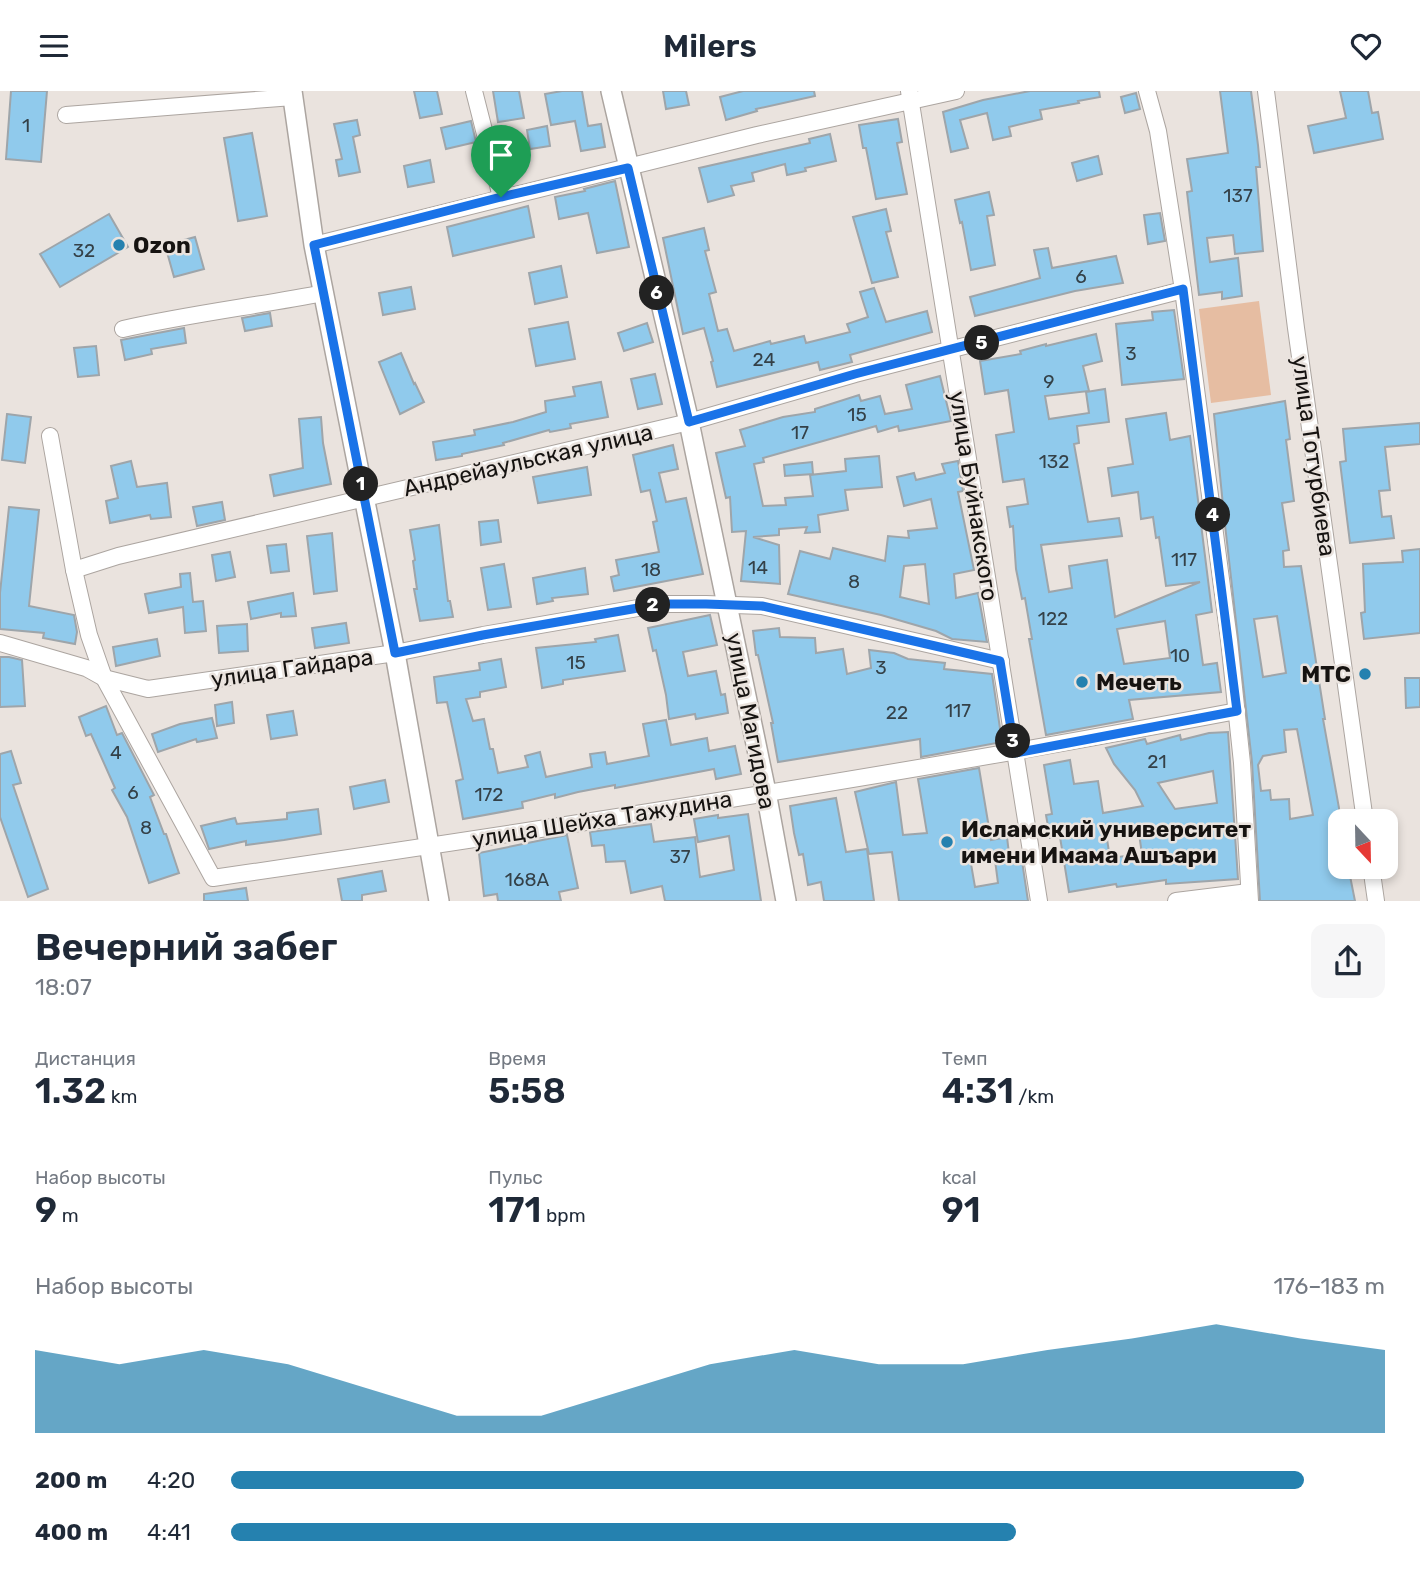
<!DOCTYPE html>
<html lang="ru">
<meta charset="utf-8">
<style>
body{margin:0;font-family:Rubik,sans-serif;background:#f6f6f7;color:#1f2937;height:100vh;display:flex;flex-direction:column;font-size:26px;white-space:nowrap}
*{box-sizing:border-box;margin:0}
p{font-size:23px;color:#747a83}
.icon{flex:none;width:38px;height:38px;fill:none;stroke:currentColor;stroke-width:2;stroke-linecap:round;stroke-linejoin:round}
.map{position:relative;height:810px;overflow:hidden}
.drawer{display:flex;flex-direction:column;background:#fff;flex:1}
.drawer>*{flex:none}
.needle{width:46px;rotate:158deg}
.fabs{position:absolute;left:1328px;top:718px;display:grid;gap:14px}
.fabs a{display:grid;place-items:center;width:70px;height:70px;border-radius:14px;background:#fff;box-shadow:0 4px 10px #0003;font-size:35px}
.pin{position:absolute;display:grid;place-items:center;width:60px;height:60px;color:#fff;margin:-72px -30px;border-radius:50% 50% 50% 0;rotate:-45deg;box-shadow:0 0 7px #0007}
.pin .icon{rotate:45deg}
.km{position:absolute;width:35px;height:35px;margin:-18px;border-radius:50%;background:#222;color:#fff;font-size:19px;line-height:35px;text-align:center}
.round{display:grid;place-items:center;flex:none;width:74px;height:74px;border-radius:14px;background:#f6f6f7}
.summary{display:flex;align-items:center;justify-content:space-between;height:119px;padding:0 35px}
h1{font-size:38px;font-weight:600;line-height:52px}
.stats{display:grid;grid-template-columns:repeat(3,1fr);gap:10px;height:119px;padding:7px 35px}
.stats div{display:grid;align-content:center}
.stats b{font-size:35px;font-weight:600}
.stats small{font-size:19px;font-weight:400}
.stats p{font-size:19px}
.chart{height:196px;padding:14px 35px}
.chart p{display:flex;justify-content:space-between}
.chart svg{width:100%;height:126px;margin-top:7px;fill:#2581af;opacity:.7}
ul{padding:0 35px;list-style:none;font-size:23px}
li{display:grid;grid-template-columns:112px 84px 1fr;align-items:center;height:52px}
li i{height:18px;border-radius:9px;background:#2581af}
header{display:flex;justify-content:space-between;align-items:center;height:91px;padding:0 35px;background:#fff;font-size:32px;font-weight:600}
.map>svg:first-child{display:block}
.green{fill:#e6bda2}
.building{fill:#90caec;stroke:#9ea5aa;stroke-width:2;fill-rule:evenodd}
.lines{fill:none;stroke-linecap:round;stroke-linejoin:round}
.minor-casing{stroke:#aca5a0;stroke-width:18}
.major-casing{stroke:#aca5a0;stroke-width:22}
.minor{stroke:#fff;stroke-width:16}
.major{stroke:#fff;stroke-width:19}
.route-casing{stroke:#fff;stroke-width:14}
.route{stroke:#1a73e8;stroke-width:9}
.poi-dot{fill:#2581af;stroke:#eae3de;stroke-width:2.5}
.labels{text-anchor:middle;stroke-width:5;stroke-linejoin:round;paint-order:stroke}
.number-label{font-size:19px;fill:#344148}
.poi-label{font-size:23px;font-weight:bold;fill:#161311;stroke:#eae3de;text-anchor:start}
.street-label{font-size:23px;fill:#161311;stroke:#eae3de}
</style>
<header><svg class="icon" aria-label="menu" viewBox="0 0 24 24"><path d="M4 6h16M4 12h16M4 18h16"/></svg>Milers<svg class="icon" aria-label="heart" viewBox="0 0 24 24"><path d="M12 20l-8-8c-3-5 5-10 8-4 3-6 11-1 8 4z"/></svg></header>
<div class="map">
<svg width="1420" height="810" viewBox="0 0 1420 810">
<rect width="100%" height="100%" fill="#eae3de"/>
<path class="green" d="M1259,210L1271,304L1211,312L1199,218Z"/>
<g class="building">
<path d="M11,0H47L41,71L6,68Z"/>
<path d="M414,0H437L442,23L420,27Z"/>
<path d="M493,0H519L524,27L498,31Z"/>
<path d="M562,0H582L588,35L601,33L605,56L581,60L575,30L551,34L545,3Z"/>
<path d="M663,0H686L689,14L666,18Z"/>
<path d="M743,0H814L815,5L756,18L757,20L726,29L720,6Z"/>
<path d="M1030,0H1099L1100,6L1078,10L1079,12L1040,19L1042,28L1009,36L1011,45L993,49L987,22L960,29L968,57L951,61L943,21L983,9Z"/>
<path d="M1220,0H1251L1258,54L1260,76H1256L1263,160L1235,163L1233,144L1207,147L1210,171L1238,167L1242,205L1222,208V201L1199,204L1187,101L1192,100L1187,68L1228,62Z"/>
<path d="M1340,0H1368L1372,22L1378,21L1383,48L1314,62L1308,35L1346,27Z"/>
<path d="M1136,2L1140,18L1125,22L1121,6Z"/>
<path d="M898,28L902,51L897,52L907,103L876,108L866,57H863L859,34Z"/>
<path d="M357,29L360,44L353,46L360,81L339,85L336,69L342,68L334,33Z"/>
<path d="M471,30L476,51L446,58L441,37Z"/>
<path d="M547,35L550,55L530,58L527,39Z"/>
<path d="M252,42L267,125L238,130L224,47Z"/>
<path d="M830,43L836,70L805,77L806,80L787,84L785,73L752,82L754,90L731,95L734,104L708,111L699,77L810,52L809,48Z"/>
<path d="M1098,65L1102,83L1077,90L1072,72Z"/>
<path d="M430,69L434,91L408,96L404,75Z"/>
<path d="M615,90L629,156L597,162L588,122L559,128L555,106L585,100L584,98Z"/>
<path d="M989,101L994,124L987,125L995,174L971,179L962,131L960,132L955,109Z"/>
<path d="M528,115L534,146L453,165L447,136Z"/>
<path d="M886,118L891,140L886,141L898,186L872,192L853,126Z"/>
<path d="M1160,122L1165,150L1148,153L1144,124Z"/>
<path d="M109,123L128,156L60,196L40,163Z"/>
<path d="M704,137L709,159L705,160L716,201L709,203L718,240L727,238L734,260L770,250L771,253L804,245L806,252L850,241L847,233L868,226L860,201L874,197L886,231L927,220L932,241L850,264L852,271L820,279L818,271L717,296L711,271L713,270L704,237L683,243L663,147Z"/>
<path d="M195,146L204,178L174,186L165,154Z"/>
<path d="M1048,157L1052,177L1116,165L1123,192L1075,200L975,225L970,206L1040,187L1034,159Z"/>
<path d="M561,175L567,206L535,213L529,182Z"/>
<path d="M411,196L415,218L383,224L379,202Z"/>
<path d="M1174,219L1184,288L1122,294L1116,233L1153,229L1152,221Z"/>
<path d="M270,222L272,235L245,240L242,227Z"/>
<path d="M568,231L575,268L536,275L529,238Z"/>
<path d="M647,232L653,251L624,260L618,242Z"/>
<path d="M184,237L186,252L151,258L152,263L125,269L121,249Z"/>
<path d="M1096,243L1102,270L1083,275L1089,300L1045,305L1049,328L1089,322L1086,301L1105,298L1109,331L1077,335L1079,352L1074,353L1088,431L1119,427L1122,445L1041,454L1049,501L1072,497L1069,475L1107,469L1115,526L1200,491L1166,495L1159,446L1156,447L1153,426L1141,428L1138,401L1112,405L1108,377L1133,373L1126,328L1166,322L1170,349L1190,345L1212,521L1196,524L1203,574L1217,572L1221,601L1129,609L1133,628L1046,644L1029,548H1032L1025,507L1022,508L1016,478L1013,435L1010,436L1007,416L1028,413L1024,388L1003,391L996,344L1014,341L1008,299L985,303L980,270L1021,263L1020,260L1046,253V255ZM1165,530L1170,567L1124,573L1117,538Z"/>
<path d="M96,255L99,284L78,286L74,257Z"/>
<path d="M401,262L414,293L415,292L424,311L400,323L379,271Z"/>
<path d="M655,283L662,313L638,318L631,288Z"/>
<path d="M940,285L951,330L899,340L898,335L878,341L876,335L763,367L764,371L754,373L763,415L786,414L785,407L813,405L810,384L846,380L845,368L879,365L882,396L845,399L848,419L818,424L820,441L805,442L807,436L779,438V444L753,446L779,454L780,493L741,490L746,440L732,441L730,406L726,407L716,362L745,355L740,339L783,326L815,321V318L859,304L861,310L880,305L885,323L912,318L906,294Z"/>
<path d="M601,291L608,326L570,333L571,337L550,341L549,339L503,352L504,354L462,363V365L436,369L433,351L475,344L474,339L513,331L546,321L545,310L575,305L573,296Z"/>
<path d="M1285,310L1290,348L1286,349L1294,410L1282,412L1289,459L1283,460L1284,476L1301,475L1325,628H1323L1339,717L1340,775H1348L1355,810H1260L1252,671L1224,425L1214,323ZM1277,525L1286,582L1263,586L1254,528ZM1297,638L1313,724L1290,728L1289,708L1271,709L1270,699L1261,700L1258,674L1263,665L1286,661L1284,639Z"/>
<path d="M7,323L31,326L25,372L2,369Z"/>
<path d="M321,326L323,352L331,393L274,405L270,384L303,377L299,328Z"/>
<path d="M1420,332V353L1385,356L1390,399L1379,400L1382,426L1391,425L1394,447L1350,452L1340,371L1346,370L1343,338Z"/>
<path d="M673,354L678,378L659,382L666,411L686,407L703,483L614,500L611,486L619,484L616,469L659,461L653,431L657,430L650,399L641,401L633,364Z"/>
<path d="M131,370L137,396L167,392L171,426L151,428L150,424L110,432L106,410L118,407L111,375Z"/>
<path d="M958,370L963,400L958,401L974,479L954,483L956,507L978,502L987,551L952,548L936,540L881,524L788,503L800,460L830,468L833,457L885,470L888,445L909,447L908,440L937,437L931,408L904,415L897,386L914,382L916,389L945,382L942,373ZM925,473L929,513L900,506L904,475Z"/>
<path d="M812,371L813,383L785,385L784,374Z"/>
<path d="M587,376L591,404L538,412L533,386Z"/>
<path d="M222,411L225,429L197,435L193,416Z"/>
<path d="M9,416L39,419L29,515L74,524L77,541L75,553L43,547L44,542L0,538V502Z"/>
<path d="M498,429L501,451L481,454L479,431Z"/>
<path d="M439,434L448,510H450L453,526L420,530L414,498H417L413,470L415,469L410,439Z"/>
<path d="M332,442L337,500L314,503L307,445Z"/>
<path d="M286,453L289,480L271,482L267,455Z"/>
<path d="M1420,458V542L1364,548L1361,522L1365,521L1363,473L1403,471L1402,460Z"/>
<path d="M230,461L235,486L216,490L212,464Z"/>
<path d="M504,473L511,516L488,519L481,477Z"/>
<path d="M585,477L588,503L552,507L553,510L537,513L533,487Z"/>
<path d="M190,482L193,511L203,510L206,540L185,542L183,516L149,522L145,503L181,496L180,483Z"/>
<path d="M293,502L296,525L281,526V522L251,528L248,511Z"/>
<path d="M710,524L717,554L683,561L688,585L716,580L721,604L725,603L728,622L696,628L695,623L669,628L666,604L656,559L653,560L648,537Z"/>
<path d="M346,532L349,552L315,557L312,537Z"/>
<path d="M247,533L248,560L219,562L217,535Z"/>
<path d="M779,537L780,546L815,547L816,562L843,558L847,583L871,577L869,559L894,562L908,568L945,572L944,578L992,583L1002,651L921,666L920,648L778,671L771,632H773L758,564H756L753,540Z"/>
<path d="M618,544L625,580L563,589V593L542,597L536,557L596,551L595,548Z"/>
<path d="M157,548L160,565L116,575L113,556Z"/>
<path d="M0,566H9L22,569L25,615L0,616Z"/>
<path d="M501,568L506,596L480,601V606L466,608L473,630L484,628L490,658H493L498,682L528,676L525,665L540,661L546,686L592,676L590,663L605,661L607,673L649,665L643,633L666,629L671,654L707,647L709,660L735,655L741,683L716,688L714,678L615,697V694L578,701L555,707V703L522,711L523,717L463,728L456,690L463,688L455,649L447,611L437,612L434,586L480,579L479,572Z"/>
<path d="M1405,587H1420V616L1406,617Z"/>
<path d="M232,611L234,632L217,635L215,614Z"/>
<path d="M106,615L117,644L122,642L154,704L150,706L164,743H166L179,782L149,792L127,726L112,699L115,697L91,643L86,645L79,626Z"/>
<path d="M293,620L297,644L271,648L267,624Z"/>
<path d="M212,627L217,647L197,651L196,648L158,661L152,643L180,633Z"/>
<path d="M1228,641L1238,788L1166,793V789L1117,796L1116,793L1069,801L1060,746L1050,747L1046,724L1052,723L1044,674L1070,669L1074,693L1098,690L1103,722L1143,715L1135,699L1114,673L1106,657L1145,648L1147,653L1180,644L1181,649L1209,642ZM1213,680L1217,712L1175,718L1158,692ZM1138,736L1142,763L1110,767L1106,742Z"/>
<path d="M11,660L21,692L13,694L48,798L28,806L0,726V663Z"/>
<path d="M979,677L991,749L1007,746L1010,771L1022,770L1028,810H899L892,761L869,763L855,701L896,691L903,744L927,742L918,688ZM995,769L998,792L975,796L971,773Z"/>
<path d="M385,689L389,711L354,718L350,696Z"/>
<path d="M836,707L846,761L867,758L874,810H824L821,791L808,794L803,763L799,764L794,742L790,715Z"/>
<path d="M318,718L321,743L284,749L246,754V750L209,758L201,735L235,727L237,733L287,728V722Z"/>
<path d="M748,723L761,810H665L662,795L631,802L625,770L606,771L604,754L592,755L590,741L651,733L654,751L695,746L700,786L734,779L729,745L698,751L694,728L718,724V727Z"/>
<path d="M567,744L578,797L559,801L561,810H498L497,803L484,805L479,762Z"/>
<path d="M382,780L386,800L362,804V810H342L338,788Z"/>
<path d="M246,797L248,810H204V803Z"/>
</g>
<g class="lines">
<defs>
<g id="minor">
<path d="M474,0L501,106"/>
<path d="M909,0L1039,810"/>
<path d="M1147,0L1158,40L1183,199L1229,549L1242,672L1250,810"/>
<path d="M1266,0L1296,237L1365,730"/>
<path d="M66,24L293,6"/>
<path d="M314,154L757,44L956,0"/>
<path d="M123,238C189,223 257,215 324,202"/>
<path d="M50,345L74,479L89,544L104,587L213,787C555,737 898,684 1237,620"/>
<path d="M74,479L118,465L689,331L855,283L1183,199"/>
<path d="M0,552L86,577L104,587L148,598L395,562L483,544L661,513H706L762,515L1001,570"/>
<path d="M1371,775L1376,810"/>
<path d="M1176,810L1249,801"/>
</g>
<g id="major">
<path d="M292,0L314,154L395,562L439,810"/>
<path d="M611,0L689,331L766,701L786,810"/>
</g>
</defs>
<use href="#minor" class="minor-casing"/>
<use href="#major" class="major-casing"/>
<use href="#minor" class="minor"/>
<use href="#major" class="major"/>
</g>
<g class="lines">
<defs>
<path id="route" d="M628,77L689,331L855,283L1183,198L1237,620L1015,662L1000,570L762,515L706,513H661L483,544L395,562L314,154L501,106Z"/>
</defs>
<use href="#route" class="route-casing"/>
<use href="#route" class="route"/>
</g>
<g class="poi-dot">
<circle cx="119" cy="154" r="7"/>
<circle cx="1365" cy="583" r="7"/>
<circle cx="1082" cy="591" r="7"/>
<circle cx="947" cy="751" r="7"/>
</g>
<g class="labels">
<g class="number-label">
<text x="26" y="41">1</text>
<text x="1238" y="111">137</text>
<text x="84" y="166">32</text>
<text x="1081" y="192">6</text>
<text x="1131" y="269">3</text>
<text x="764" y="275">24</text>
<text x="1049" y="297">9</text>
<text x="857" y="330">15</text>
<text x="800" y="348">17</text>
<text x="1054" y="377">132</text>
<text x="1184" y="475">117</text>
<text x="758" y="483">14</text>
<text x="651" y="485">18</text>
<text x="854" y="497">8</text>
<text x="1053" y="534">122</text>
<text x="1180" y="571">10</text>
<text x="576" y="578">15</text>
<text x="881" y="583">3</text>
<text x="958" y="626">117</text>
<text x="897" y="628">22</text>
<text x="116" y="668">4</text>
<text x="1157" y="677">21</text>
<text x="133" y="708">6</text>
<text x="489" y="710">172</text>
<text x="146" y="743">8</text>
<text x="680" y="772">37</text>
<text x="527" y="795">168А</text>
</g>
<g class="poi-label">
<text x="133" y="162">Ozon</text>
<text x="1351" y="591" text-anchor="end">МТС</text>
<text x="1096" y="599">Мечеть</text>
<text x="961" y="746">Исламский университет<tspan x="961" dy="26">имени Имама Ашъари</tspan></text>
</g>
<g class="street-label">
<text transform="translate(1314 365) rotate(82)" y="8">улица Тотурбиева</text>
<text transform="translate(528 369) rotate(-13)" y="8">Андрейаульская улица</text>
<text transform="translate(974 405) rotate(81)" y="8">улица Буйнакского</text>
<text transform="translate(292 577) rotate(-8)" y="8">улица Гайдара</text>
<text transform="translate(751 630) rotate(79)" y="8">улица Магидова</text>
<text transform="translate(602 728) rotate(-9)" y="8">улица Шейха Тажудина</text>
</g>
</g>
</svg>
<div class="fabs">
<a><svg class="needle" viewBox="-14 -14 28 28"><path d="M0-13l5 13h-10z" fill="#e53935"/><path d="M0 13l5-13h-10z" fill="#747a83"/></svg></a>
</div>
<div class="pin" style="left:501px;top:106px;background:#1e9e55"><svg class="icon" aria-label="arrive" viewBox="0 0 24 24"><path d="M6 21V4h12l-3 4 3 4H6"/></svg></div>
<b class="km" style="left:361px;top:393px">1</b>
<b class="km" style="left:653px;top:514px">2</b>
<b class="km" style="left:1013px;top:650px">3</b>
<b class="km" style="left:1213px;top:424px">4</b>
<b class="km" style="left:982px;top:252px">5</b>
<b class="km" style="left:657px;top:202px">6</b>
</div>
<section class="drawer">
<div class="summary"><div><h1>Вечерний забег</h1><p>18:07</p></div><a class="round"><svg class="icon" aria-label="share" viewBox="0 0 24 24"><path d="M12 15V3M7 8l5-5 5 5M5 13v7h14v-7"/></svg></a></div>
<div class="stats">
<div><p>Дистанция</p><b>1.32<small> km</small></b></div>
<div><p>Время</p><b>5:58</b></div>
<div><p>Темп</p><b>4:31<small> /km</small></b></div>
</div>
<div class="stats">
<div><p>Набор высоты</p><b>9<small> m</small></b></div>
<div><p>Пульс</p><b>171<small> bpm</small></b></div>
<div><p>kcal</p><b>91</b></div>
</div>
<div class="chart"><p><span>Набор высоты</span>176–183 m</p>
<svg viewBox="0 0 160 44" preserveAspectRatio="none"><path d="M0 44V15L10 20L20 15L30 20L40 29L50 38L60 38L70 29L80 20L90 15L100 20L110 20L120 15L130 11L140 6L150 11L160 15V44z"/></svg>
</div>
<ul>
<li><b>200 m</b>4:20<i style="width:93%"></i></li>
<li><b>400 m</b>4:41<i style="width:68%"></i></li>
</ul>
</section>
